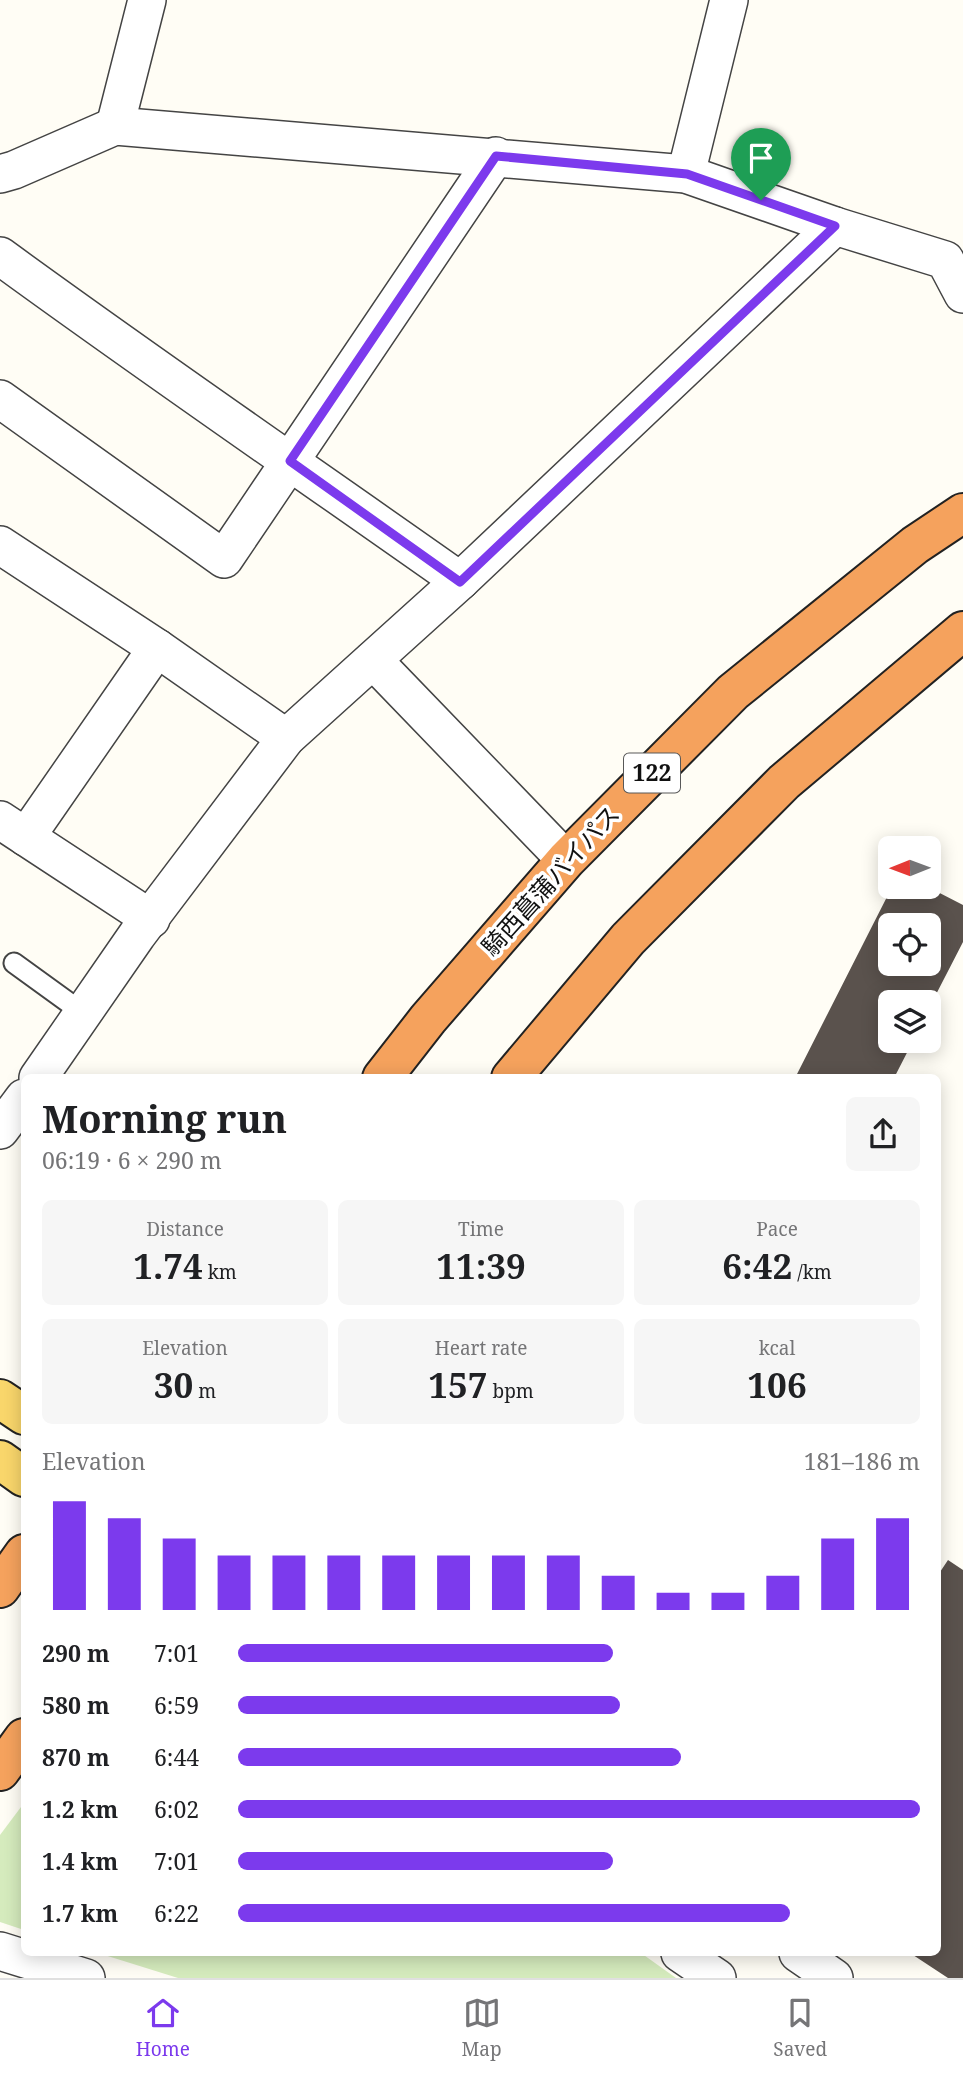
<!DOCTYPE html>
<meta charset="utf-8">
<style>
body{margin:0;font-family:"Noto Serif","Noto Sans JP",serif;background:#f6f6f6;color:#202124;height:100vh;display:flex;flex-direction:column;font-size:26px;white-space:nowrap}
*{box-sizing:border-box;margin:0}
p{font-size:23px;color:#757577}
.icon{flex:none;width:38px;height:38px;fill:none;stroke:currentColor;stroke-width:2;stroke-linecap:round;stroke-linejoin:round}
.map{position:relative;flex:1;overflow:hidden}
.panel{position:absolute;left:21px;top:1074px;width:920px;height:882px;display:flex;flex-direction:column;background:#fff;border-radius:10px;box-shadow:0 4px 18px #0003}
.panel>*{flex:none}
.needle{width:46px;rotate:269deg}
.buttons{position:absolute;left:878px;top:836px;display:grid;gap:14px}
.buttons a{display:grid;place-items:center;width:63px;height:63px;border-radius:10px;background:#fff;box-shadow:0 4px 18px #0003;font-size:35px}
.pin{position:absolute;display:grid;place-items:center;width:60px;height:60px;color:#fff;margin:-72px -30px;border-radius:50% 50% 50% 0;rotate:-45deg;box-shadow:0 0 7px #0007}
.pin .icon{rotate:45deg}
.round{display:grid;place-items:center;flex:none;width:74px;height:74px;border-radius:10px;background:#f6f6f6}
.overview{display:flex;align-items:center;justify-content:space-between;height:119px;padding:0 21px}
h1{font-size:38px;font-weight:700;line-height:52px}
.metrics{display:grid;grid-template-columns:repeat(3,1fr);gap:10px;height:119px;padding:7px 21px}
.metrics div{display:grid;align-content:center;border-radius:10px;background:#f6f6f6;text-align:center}
.metrics b{font-size:35px;font-weight:700}
.metrics small{font-size:19px;font-weight:400}
.metrics p{font-size:19px}
.chart{height:196px;padding:14px 21px}
.chart p{display:flex;justify-content:space-between}
.chart svg{width:100%;height:126px;margin-top:7px;stroke:#7c3aed;stroke-width:6}
ul{padding:0 21px;list-style:none;font-size:23px}
li{display:grid;grid-template-columns:112px 84px 1fr;align-items:center;height:52px}
li i{height:18px;border-radius:9px;background:#7c3aed}
.menu{display:flex;justify-content:space-around;align-items:center;height:98px;border-top:2px solid #e0e0e0;background:#fff;font-size:19px;color:#757577}
.menu a{display:grid;justify-items:center;gap:4px}
.menu .on{color:#7c3aed}
.map>svg:first-child{display:block}
.green{fill:#d5ebbd}
.building{fill:#5a524d;fill-rule:evenodd}
.lines{fill:none;stroke-linecap:round;stroke-linejoin:round}
.lane-casing{stroke:#444;stroke-width:23}
.street-casing{stroke:#444;stroke-width:40}
.primary-casing{stroke:#222;stroke-width:42}
.highway-casing{stroke:#222;stroke-width:42}
.lane{stroke:#fff;stroke-width:19}
.street{stroke:#fff;stroke-width:37}
.primary{stroke:#f9d66b;stroke-width:38}
.highway{stroke:#f5a25d;stroke-width:38}
.route-casing{stroke:#fff;stroke-width:14}
.route{stroke:#7c3aed;stroke-width:9}
.labels{text-anchor:middle;stroke-width:7;stroke-linejoin:round;paint-order:stroke}
.shield{fill:#fff;stroke:#585858;stroke-width:2}
.shield-label{font-size:23px;font-weight:bold;fill:#111}
.street-label{font-size:24px;fill:#111;stroke:#fff}
</style>
<div class="map">
<svg width="963" height="1978" viewBox="0 0 963 1978">
<rect width="100%" height="100%" fill="#fffdf5"/>
<g class="green">
<path d="M24,1803V1930L0,1922V1835Z"/>
<path d="M98,1953H641L676,1978H178Z"/>
</g>
<g class="building">
<path d="M892,887H928L963,905V942L929,1008V1003H891V1041H913L894,1078H795ZM891,926H929V964H891Z"/>
<path d="M948,1560L963,1570V1978H948L910,1953H938V1575Z"/>
</g>
<g class="lines">
<defs>
<path id="lane" d="M14,963L83,1013"/>
<g id="street">
<path d="M115,126L147,0"/>
<path d="M0,174L14,170L115,126L686,174L835,226L945,260L963,294"/>
<path d="M686,174L729,0"/>
<path d="M0,256C152,367 307,473 460,581"/>
<path d="M0,399L224,559L496,156"/>
<path d="M0,545L157,648L286,738"/>
<path d="M373,660L566,860"/>
<path d="M0,820L151,919"/>
<path d="M26,837L157,648"/>
<path d="M38,1078L137,935L286,738L460,581L835,226"/>
<path d="M0,1130L24,1098"/>
<path d="M0,1951L86,1978"/>
<path d="M680,1953L717,1978"/>
<path d="M798,1953L834,1978"/>
</g>
<g id="primary">
<path d="M0,1399L24,1415"/>
<path d="M0,1460L24,1477"/>
</g>
<g id="highway">
<path d="M382,1078L428,1019L566,860L733,692L915,545L963,513"/>
<path d="M511,1078L628,939L784,782L963,631"/>
<path d="M0,1588L24,1554"/>
<path d="M0,1771L24,1738"/>
</g>
</defs>
<use href="#lane" class="lane-casing"/>
<use href="#street" class="street-casing"/>
<use href="#primary" class="primary-casing"/>
<use href="#highway" class="highway-casing"/>
<use href="#lane" class="lane"/>
<use href="#street" class="street"/>
<use href="#primary" class="primary"/>
<use href="#highway" class="highway"/>
</g>
<g class="lines">
<defs>
<path id="route" d="M496,156L687,174L835,226L460,582L290,461Z"/>
</defs>
<use href="#route" class="route-casing"/>
<use href="#route" class="route"/>
</g>
<g class="labels">
<rect class="shield" x="624" y="753.5" width="56" height="39" rx="5"/>
<g class="shield-label">
<text x="652" y="781">122</text>
</g>
<g class="street-label">
<text transform="translate(551 881) rotate(-48)" y="8">騎西菖蒲バイパス</text>
</g>
</g>
</svg>
<div class="buttons">
<a><svg class="needle" viewBox="-14 -14 28 28"><path d="M0-13l5 13h-10z" fill="#e53935"/><path d="M0 13l5-13h-10z" fill="#757577"/></svg></a>
<a><svg class="icon" aria-label="locate" viewBox="0 0 24 24"><circle cx="12" cy="12" r="6"/><path d="M12 2v4M12 18v4M2 12h4M18 12h4"/></svg></a>
<a><svg class="icon" aria-label="layers" viewBox="0 0 24 24"><path d="M12 4l9 5-9 5-9-5zM3 14l9 5 9-5"/></svg></a>
</div>
<div class="pin" style="left:761px;top:200px;background:#1e9e55"><svg class="icon" aria-label="arrive" viewBox="0 0 24 24"><path d="M6 21V4h12l-3 4 3 4H6"/></svg></div>
<section class="panel">
<div class="overview"><div><h1>Morning run</h1><p>06:19 · 6 × 290 m</p></div><a class="round"><svg class="icon" aria-label="share" viewBox="0 0 24 24"><path d="M12 15V3M7 8l5-5 5 5M5 13v7h14v-7"/></svg></a></div>
<div class="metrics">
<div><p>Distance</p><b>1.74<small> km</small></b></div>
<div><p>Time</p><b>11:39</b></div>
<div><p>Pace</p><b>6:42<small> /km</small></b></div>
</div>
<div class="metrics">
<div><p>Elevation</p><b>30<small> m</small></b></div>
<div><p>Heart rate</p><b>157<small> bpm</small></b></div>
<div><p>kcal</p><b>106</b></div>
</div>
<div class="chart"><p><span>Elevation</span>181–186 m</p>
<svg viewBox="0 0 160 44" preserveAspectRatio="none"><path d="M5 44V6M15 44V12M25 44V19M35 44V25M45 44V25M55 44V25M65 44V25M75 44V25M85 44V25M95 44V25M105 44V32M115 44V38M125 44V38M135 44V32M145 44V19M155 44V12"/></svg>
</div>
<ul>
<li><b>290 m</b>7:01<i style="width:55%"></i></li>
<li><b>580 m</b>6:59<i style="width:56%"></i></li>
<li><b>870 m</b>6:44<i style="width:65%"></i></li>
<li><b>1.2 km</b>6:02<i style="width:100%"></i></li>
<li><b>1.4 km</b>7:01<i style="width:55%"></i></li>
<li><b>1.7 km</b>6:22<i style="width:81%"></i></li>
</ul>
</section>
</div>
<nav class="menu">
<a class="on"><svg class="icon" aria-label="home" viewBox="0 0 24 24"><path d="M3 11l9-7 9 7M6 9v11h12V9"/></svg>Home</a>
<a><svg class="icon" aria-label="map" viewBox="0 0 24 24"><path d="M3 6l6-2 6 2 6-2v14l-6 2-6-2-6 2zM9 4v14M15 6v14"/></svg>Map</a>
<a><svg class="icon" aria-label="saved" viewBox="0 0 24 24"><path d="M7 4h10v16l-5-4-5 4z"/></svg>Saved</a>
</nav>
